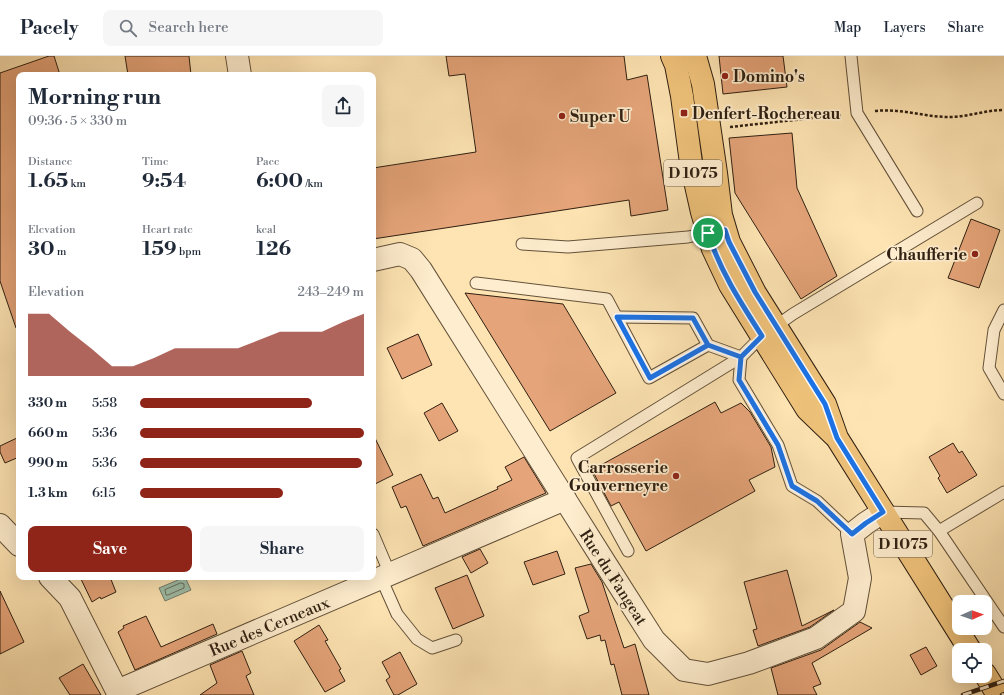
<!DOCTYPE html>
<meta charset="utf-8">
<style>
body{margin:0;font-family:"Libre Bodoni",serif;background:#f6f6f7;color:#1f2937;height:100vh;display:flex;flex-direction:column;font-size:15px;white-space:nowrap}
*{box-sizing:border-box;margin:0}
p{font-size:13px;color:#747a83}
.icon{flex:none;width:22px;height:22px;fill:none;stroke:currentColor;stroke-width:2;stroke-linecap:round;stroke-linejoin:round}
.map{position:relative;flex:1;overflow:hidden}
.side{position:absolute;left:16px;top:16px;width:360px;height:508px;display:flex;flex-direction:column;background:#fff;border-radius:8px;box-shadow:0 4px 16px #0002}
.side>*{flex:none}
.needle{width:26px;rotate:88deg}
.controls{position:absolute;left:952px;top:539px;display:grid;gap:8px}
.controls a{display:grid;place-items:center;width:40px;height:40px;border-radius:8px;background:#fff;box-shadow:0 4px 16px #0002;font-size:20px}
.pin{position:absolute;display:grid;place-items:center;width:34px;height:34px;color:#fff;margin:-17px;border:2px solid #fff;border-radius:50%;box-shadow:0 1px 4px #0007}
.round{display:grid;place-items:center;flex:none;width:42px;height:42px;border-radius:8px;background:#f6f6f7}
.headline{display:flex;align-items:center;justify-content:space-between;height:68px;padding:0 12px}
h1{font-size:22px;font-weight:800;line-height:30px}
.figures{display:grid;grid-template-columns:repeat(3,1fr);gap:6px;height:68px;padding:4px 12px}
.figures div{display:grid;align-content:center}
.figures b{font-size:20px;font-weight:800}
.figures small{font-size:11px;font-weight:400}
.figures p{font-size:11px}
.chart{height:112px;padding:8px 12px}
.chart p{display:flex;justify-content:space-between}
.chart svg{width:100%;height:72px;margin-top:4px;fill:#8f2418;opacity:.7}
.cta{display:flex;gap:8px;margin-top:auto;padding:8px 12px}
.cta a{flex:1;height:46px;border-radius:8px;background:#8f2418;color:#fff;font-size:16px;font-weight:800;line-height:46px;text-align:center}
.cta a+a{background:#f6f6f7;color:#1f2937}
ul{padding:0 12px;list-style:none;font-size:13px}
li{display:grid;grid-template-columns:64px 48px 1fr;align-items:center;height:30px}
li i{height:10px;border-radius:5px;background:#8f2418}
header{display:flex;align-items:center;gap:24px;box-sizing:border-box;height:56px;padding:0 20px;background:#fff;border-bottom:1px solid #e0e1e3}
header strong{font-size:19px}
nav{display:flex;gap:22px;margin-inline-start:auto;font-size:14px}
.search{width:280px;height:36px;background:#f6f6f7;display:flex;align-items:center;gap:10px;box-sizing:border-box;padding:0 14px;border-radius:8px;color:#747a83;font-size:15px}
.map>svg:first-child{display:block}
.water{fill:#a0bfa9;stroke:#737f6d}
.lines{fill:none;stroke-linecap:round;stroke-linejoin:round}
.shore{stroke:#68705e;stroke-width:1}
.building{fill:#e5a479;stroke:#2f2012}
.service-casing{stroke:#63513a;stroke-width:13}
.minor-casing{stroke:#63513a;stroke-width:24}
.primary-casing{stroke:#2f2012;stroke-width:24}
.path{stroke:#2f2012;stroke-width:2.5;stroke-dasharray:3 2;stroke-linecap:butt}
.service{stroke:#feedce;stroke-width:11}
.minor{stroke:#feedce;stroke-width:22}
.primary{stroke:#efc27a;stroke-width:22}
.rail-casing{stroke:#2f2012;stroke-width:4.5}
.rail{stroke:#feedce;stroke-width:3;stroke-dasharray:9;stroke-linecap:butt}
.route-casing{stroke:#fff;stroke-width:8}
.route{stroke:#1a73e8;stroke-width:5}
.poi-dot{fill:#8f2418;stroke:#feedce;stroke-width:1.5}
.labels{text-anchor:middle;stroke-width:3.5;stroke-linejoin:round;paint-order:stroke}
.shield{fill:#feedce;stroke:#6d5e4a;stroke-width:1}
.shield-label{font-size:15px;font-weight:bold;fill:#2f2012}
.poi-label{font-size:16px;font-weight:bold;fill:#2f2012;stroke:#feedce;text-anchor:start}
.street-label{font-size:16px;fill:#2f2012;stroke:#feedce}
</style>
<header>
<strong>Pacely</strong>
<div class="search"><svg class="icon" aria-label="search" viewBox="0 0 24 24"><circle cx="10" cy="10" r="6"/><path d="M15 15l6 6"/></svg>Search here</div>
<nav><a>Map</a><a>Layers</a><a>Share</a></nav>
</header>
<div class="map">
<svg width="1004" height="639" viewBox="0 0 1004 639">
<rect width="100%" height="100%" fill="#fee4b3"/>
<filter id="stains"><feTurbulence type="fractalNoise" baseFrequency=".005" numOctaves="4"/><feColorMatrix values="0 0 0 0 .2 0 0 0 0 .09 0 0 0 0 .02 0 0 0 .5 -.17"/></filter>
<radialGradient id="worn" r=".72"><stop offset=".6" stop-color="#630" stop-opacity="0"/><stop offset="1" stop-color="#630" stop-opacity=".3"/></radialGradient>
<path class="water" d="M185,521L191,534L165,545L159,532Z"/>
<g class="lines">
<path class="shore" d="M181,527L184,528V532L168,539H166L165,534Z"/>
</g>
<g class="building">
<path d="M49,0H54L60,19H19V271L16,272L0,225V17Z"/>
<path d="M125,0H189L191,19H128Z"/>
<path d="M446,0H624L627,24L647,19L668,154L631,160L629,144L373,183V112L476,96L465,18L449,20Z"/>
<path d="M719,0H783L787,31L723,38Z"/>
<path d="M792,77L797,132L837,220L801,243L735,137L729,82Z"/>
<path d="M971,163L1000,174L979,232L948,222Z"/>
<path d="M465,237L563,248L616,337L550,375Z"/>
<path d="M418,278L432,309L402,323L387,292Z"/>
<path d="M715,346L721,357L741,347L750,356L771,391L775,411L749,424L755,435L646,495L619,446L611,450L592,414Z"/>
<path d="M442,347L458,375L439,385L424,357Z"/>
<path d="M373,378L393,419L373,429Z"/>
<path d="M19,381V401L5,407L0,396V390Z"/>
<path d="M953,387L959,397L962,395L977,419L947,437L938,422L940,420L929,401Z"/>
<path d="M524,401L546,437L423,490L406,450L401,452L392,431L421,418L433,443L438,441L445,457L498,433L497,431L512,424L505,411Z"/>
<path d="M480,493L488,507L471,517L462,501Z"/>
<path d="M557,495L565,518L533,529L524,506Z"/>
<path d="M591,508L602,526L624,592L635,588L649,639H622L614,608L611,609L605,584L601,585L600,579L587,583L579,560L589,556L575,512Z"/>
<path d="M787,514L802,570L834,554L810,571L758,590L753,574L757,573L744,526Z"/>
<path d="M467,519L484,560L453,573L435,532Z"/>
<path d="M80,521H110L116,536L101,543L100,541L92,546Z"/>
<path d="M0,535L24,586L0,598Z"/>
<path d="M146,560L161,591L213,568L217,578L135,614L118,576L124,572L123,570Z"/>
<path d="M860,566L872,572L812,607L821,628L813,631L817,639H778L771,612L821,594Z"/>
<path d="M319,569L328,584L325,585L341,613L339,614L345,625L325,636L294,585Z"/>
<path d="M926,591L937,610L921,619L910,599Z"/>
<path d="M242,595L251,617L246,620L254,639H200L217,627L210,609Z"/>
<path d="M400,596L417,628L398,639H394L386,624L390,621L382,606Z"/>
<path d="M83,608L101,639H70L59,622Z"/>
</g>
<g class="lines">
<defs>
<g id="service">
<path d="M851,0L857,57L917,155"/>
<path d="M522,188L568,191L688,181L711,176"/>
<path d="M476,227L607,243L649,322L708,289L741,301"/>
<path d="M1004,254L994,274L989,312L1004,338"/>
<path d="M617,261L693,262L708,289"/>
<path d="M741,301L739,324L778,389L792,430L817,445L852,478"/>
<path d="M883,456L924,457L939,475L1004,571"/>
<path d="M939,475L1004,436"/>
<path d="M373,478L390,518"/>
<path d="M628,495L577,402L741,301L762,280L793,258L977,147"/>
<path d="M381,522L397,558L417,583L432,592L456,584"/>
</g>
<g id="minor">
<path d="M237,0L240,19"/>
<path d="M373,204L400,198L412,203L421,214L605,507L654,584L684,614L708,618L749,607L816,582L854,555L860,522L852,478L866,467L883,456"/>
<path d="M0,469L19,489"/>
<path d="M50,521L70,542L117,635L565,443"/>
</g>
<g id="primary">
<path d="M672,0L676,9L682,40L691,107L702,156L713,193L730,229L807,353L834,379"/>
<path d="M695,0L703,28L716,117L721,159L729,186L755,237L825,348L837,382L970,594"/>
<path d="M985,618L998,639"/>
</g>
</defs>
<use href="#service" class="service-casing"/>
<use href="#minor" class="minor-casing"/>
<use href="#primary" class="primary-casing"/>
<g class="path">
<path d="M875,55C900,52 924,61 949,61C968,61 985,54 1004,54"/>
<path d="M730,71L841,59"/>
</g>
<use href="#service" class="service"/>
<use href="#minor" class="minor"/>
<use href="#primary" class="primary"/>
<defs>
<g id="rail">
<path d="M963,639L1004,625"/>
<path d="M1002,639L1004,638"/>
</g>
</defs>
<use href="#rail" class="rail-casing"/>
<use href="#rail" class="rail"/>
</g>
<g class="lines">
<defs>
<path id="route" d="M708,177C720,215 741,247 762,280L741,301L708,289L693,262L617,261L650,322L708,289L741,301L739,324L778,389L792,430L817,445L852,478L866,467L883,456L837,382L825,348L755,236L729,186L725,174L708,177"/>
</defs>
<use href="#route" class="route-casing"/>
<use href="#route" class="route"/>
</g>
<g class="poi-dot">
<circle cx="725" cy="20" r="4"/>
<rect x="680" y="53" width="8" height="8" rx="2"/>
<circle cx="562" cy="60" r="4"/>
<circle cx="975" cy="198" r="4"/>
<circle cx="676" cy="420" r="4"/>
</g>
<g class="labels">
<g class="shield">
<rect x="664" y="104" width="58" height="26" rx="3"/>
<rect x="874" y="475" width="58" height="26" rx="3"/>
</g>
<g class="shield-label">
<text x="693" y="122">D 1075</text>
<text x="903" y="493">D 1075</text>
</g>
<g class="poi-label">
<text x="733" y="26">Domino's</text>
<text x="692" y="63">Denfert-Rochereau</text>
<text x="570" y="66">Super U</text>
<text x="967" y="204" text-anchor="end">Chaufferie</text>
<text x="668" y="417" text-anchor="end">Carrosserie<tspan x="668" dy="18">Gouverneyre</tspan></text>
</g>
<g class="street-label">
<text transform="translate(614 521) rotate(57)" y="6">Rue du Fangeat</text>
<text transform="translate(269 570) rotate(-23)" y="6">Rue des Cerneaux</text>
</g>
</g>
<rect width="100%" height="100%" filter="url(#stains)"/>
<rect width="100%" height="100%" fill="url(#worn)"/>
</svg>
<div class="controls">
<a><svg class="needle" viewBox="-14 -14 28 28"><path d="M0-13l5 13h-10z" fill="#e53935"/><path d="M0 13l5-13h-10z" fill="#747a83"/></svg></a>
<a><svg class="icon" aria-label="locate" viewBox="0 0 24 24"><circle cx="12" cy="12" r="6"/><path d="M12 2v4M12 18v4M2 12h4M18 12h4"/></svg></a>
</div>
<div class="pin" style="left:708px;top:177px;background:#1e9e55"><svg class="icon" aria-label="arrive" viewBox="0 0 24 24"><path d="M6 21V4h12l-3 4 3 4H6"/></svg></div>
<section class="side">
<div class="headline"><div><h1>Morning run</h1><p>09:36 · 5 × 330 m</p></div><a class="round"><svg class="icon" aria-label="share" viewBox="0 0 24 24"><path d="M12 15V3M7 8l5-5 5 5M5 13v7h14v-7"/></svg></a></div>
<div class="figures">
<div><p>Distance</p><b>1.65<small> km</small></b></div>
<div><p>Time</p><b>9:54</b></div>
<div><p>Pace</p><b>6:00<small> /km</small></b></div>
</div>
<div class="figures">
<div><p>Elevation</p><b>30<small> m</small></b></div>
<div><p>Heart rate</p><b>159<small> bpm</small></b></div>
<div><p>kcal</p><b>126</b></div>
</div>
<div class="chart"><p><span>Elevation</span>243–249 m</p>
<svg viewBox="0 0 160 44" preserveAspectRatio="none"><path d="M0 44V6L10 6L20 17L30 27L40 38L50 38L60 33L70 27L80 27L90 27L100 27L110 22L120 17L130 17L140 17L150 11L160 6V44z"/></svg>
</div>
<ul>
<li><b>330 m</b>5:58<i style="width:77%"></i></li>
<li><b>660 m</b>5:36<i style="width:100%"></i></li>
<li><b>990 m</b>5:36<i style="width:99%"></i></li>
<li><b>1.3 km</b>6:15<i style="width:64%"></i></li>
</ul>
<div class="cta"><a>Save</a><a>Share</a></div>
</section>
</div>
